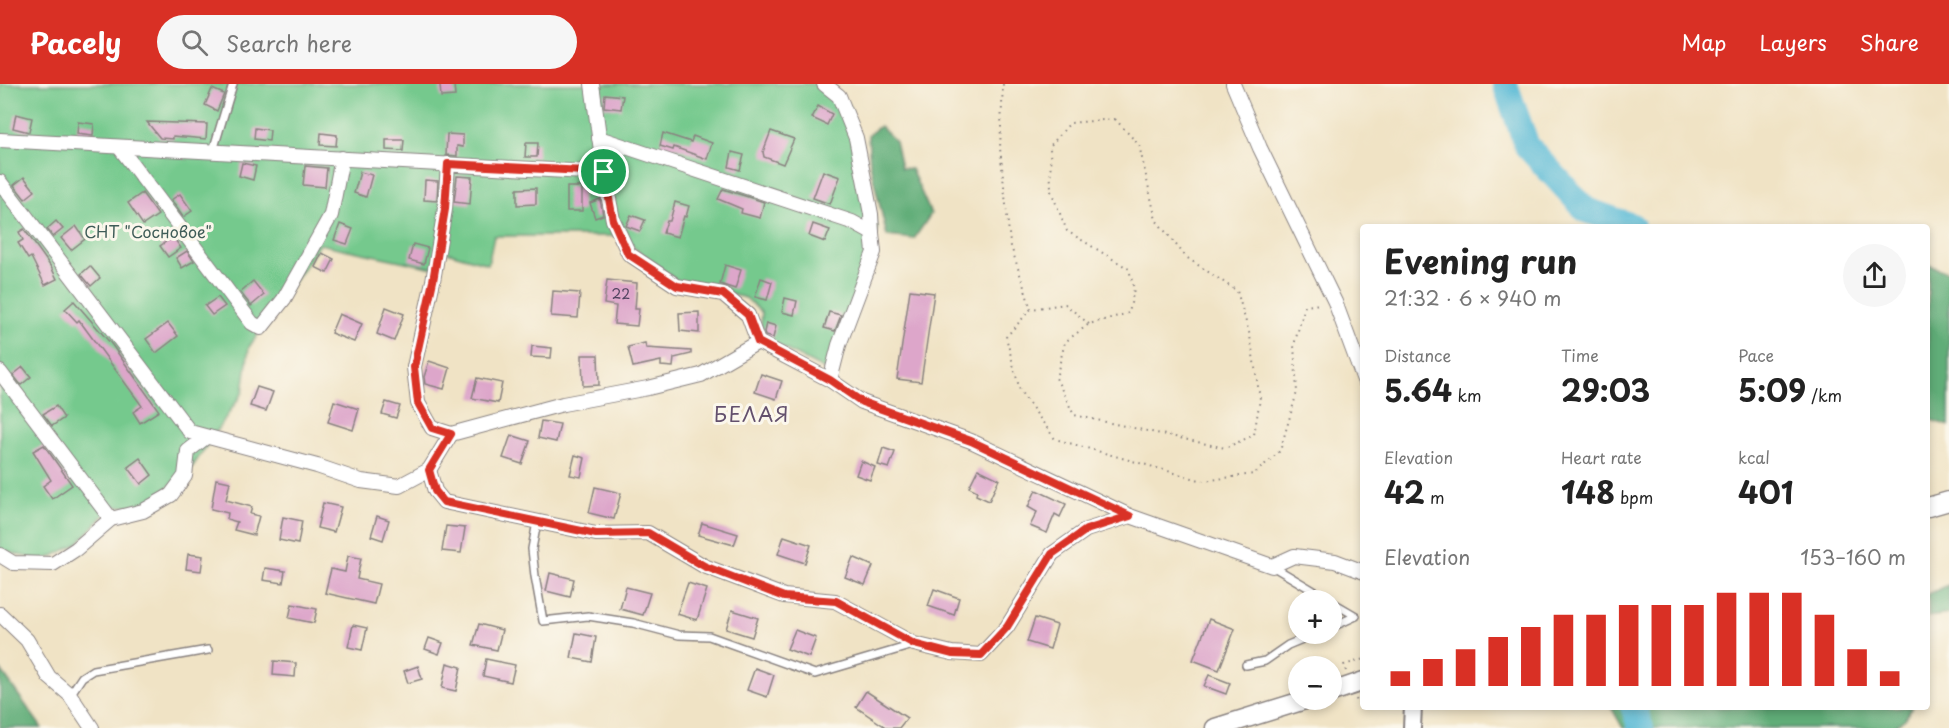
<!DOCTYPE html>
<meta charset="utf-8">
<style>
body{margin:0;font-family:"Playpen Sans",sans-serif;background:#f6f6f6;color:#222;height:100vh;display:flex;flex-direction:column;font-size:22px;white-space:nowrap}
*{box-sizing:border-box;margin:0}
p{font-size:20px;color:#767676}
.icon{flex:none;width:33px;height:33px;fill:none;stroke:currentColor;stroke-width:2;stroke-linecap:round;stroke-linejoin:round}
.map{position:relative;flex:1;overflow:hidden}
.panel{position:absolute;left:1360px;top:140px;width:570px;height:486px;display:flex;flex-direction:column;background:#fff;border-radius:6px;box-shadow:0 3px 9px #0003}
.panel>*{flex:none}
.fabs{position:absolute;left:1288px;top:506px;display:grid;gap:12px}
.fabs a{display:grid;place-items:center;width:54px;height:54px;border-radius:50%;background:#fff;box-shadow:0 3px 9px #0003;font-size:30px}
.pin{position:absolute;display:grid;place-items:center;width:51px;height:51px;color:#fff;margin:-26px;border:3px solid #fff;border-radius:50%;box-shadow:0 2px 6px #0007}
.round{display:grid;place-items:center;flex:none;width:63px;height:63px;border-radius:32px;background:#f6f6f6}
.head{display:flex;align-items:center;justify-content:space-between;height:102px;padding:0 24px}
h1{font-size:33px;font-weight:700;line-height:45px}
.stats{display:grid;grid-template-columns:repeat(3,1fr);gap:9px;height:102px;padding:6px 24px}
.stats div{display:grid;align-content:center}
.stats b{font-size:30px;font-weight:700}
.stats small{font-size:16px;font-weight:400}
.stats p{font-size:16px}
.chart{height:168px;padding:12px 24px}
.chart p{display:flex;justify-content:space-between}
.chart svg{width:100%;height:108px;margin-top:6px;stroke:#d93025;stroke-width:6}
header{display:flex;align-items:center;gap:36px;box-sizing:border-box;height:84px;padding:0 30px;background:#d93025;color:#fff}
header strong{font-size:28px}
nav{display:flex;gap:33px;margin-inline-start:auto;font-size:21px}
.search{width:420px;height:54px;background:#f6f6f6;display:flex;align-items:center;gap:15px;box-sizing:border-box;padding:0 21px;border-radius:33px;color:#767676;font-size:22px}
.map>svg:first-child{display:block}
.green{fill:#75c98d;stroke:#4c7664;stroke-width:1.5}
.forest{fill:#60ad78;stroke:#41685a;stroke-width:1.5}
.lines{fill:none;stroke-linecap:round;stroke-linejoin:round}
.river{stroke:#56b9d5;stroke-width:26}
.building{fill:#dda6ca}
.service-casing{stroke:#898280;stroke-width:10}
.minor-casing{stroke:#898280;stroke-width:16}
.tertiary-casing{stroke:#898280;stroke-width:20}
.secondary-casing{stroke:#898280;stroke-width:21}
.path{stroke:#898280;stroke-width:2;stroke-dasharray:1.5 4.5;stroke-linecap:butt}
.service{stroke:#fff;stroke-width:7}
.minor{stroke:#fff;stroke-width:14}
.tertiary{stroke:#fff;stroke-width:16}
.secondary{stroke:#fff;stroke-width:18}
.route-casing{stroke:#fff;stroke-width:12}
.route{stroke:#d93025;stroke-width:8}
.labels{text-anchor:middle;stroke-width:6;stroke-linejoin:round;paint-order:stroke}
.number-label{font-size:14px;fill:#51435f}
.park-label{font-size:16px;fill:#3f5c58;stroke:#fbf7ec}
.quarter-label{font-size:20px;letter-spacing:1.5px;fill:#63506d;stroke:#fbf7ec}
</style>
<header>
<strong>Pacely</strong>
<div class="search"><svg class="icon" aria-label="search" viewBox="0 0 24 24"><circle cx="10" cy="10" r="6"/><path d="M15 15l6 6"/></svg>Search here</div>
<nav><a>Map</a><a>Layers</a><a>Share</a></nav>
</header>
<div class="map">
<svg width="1949" height="644" viewBox="0 0 1949 644">
<rect width="100%" height="100%" fill="#fbf7ec"/>
<filter id="ink" filterUnits="userSpaceOnUse"><feTurbulence type="fractalNoise" baseFrequency=".0167" numOctaves="2"/><feDisplacementMap in="SourceGraphic" scale="12" xChannelSelector="R" yChannelSelector="G"/><feConvolveMatrix kernelMatrix="1 2 1 2 8 2 1 2 1" color-interpolation-filters="sRGB"/></filter>
<filter id="wash" filterUnits="userSpaceOnUse"><feTurbulence type="fractalNoise" baseFrequency=".008" numOctaves="4" result="noise"/><feDisplacementMap in="SourceGraphic" scale="24" xChannelSelector="R" yChannelSelector="G"/><feGaussianBlur stdDeviation="1.35" result="paint"/><feColorMatrix in="noise" values="0 0 0 0 0 0 0 0 0 0 0 0 0 0 0 0 0 1.4 0 .05"/><feComposite in="paint" operator="in"/></filter>
<g filter="url(#wash)">
<rect width="100%" height="100%" fill="#f0e3c5"/>
<path class="green" d="M0,0H828L849,22L878,146L827,287L760,252L762,229L746,214L680,199L619,152H494L488,180L443,167L439,185L320,160L249,263L243,308L193,382L147,421L112,423L77,460L43,477L0,466Z"/>
<g class="forest">
<path d="M880,42L895,57L901,84L911,85L931,130L914,155L887,152L870,80L868,51Z"/>
<path d="M1928,180L1949,189V342L1928,335Z"/>
<path d="M1949,501V530L1928,533V510Z"/>
<path d="M0,585L42,644H0Z"/>
<path d="M1611,623H1912L1905,635L1892,644H1623Z"/>
</g>
<g class="lines">
<g class="river">
<path d="M1505,0L1527,62L1586,126L1632,142"/>
<path d="M1633,622L1641,644"/>
</g>
</g>
<g id="blocks">
<g class="building">
<path d="M454,0L455,12L441,13L440,1Z"/>
<path d="M212,5L224,10L217,27L205,21Z"/>
<path d="M605,10L623,12L621,25L604,23Z"/>
<path d="M818,22L832,30L827,41L812,34Z"/>
<path d="M16,30L32,34L29,48L13,44Z"/>
<path d="M78,38L94,40L93,52L77,50Z"/>
<path d="M147,38L207,40L206,55L173,52V55L160,54Z"/>
<path d="M255,44L270,46L269,57L254,55Z"/>
<path d="M771,47L794,55L783,80L764,73L763,68Z"/>
<path d="M321,49L337,51L336,62L320,61Z"/>
<path d="M663,49L691,58L693,52L712,59L707,75L674,63L673,66L660,62Z"/>
<path d="M447,50L463,51V63L457,62V72L446,71Z"/>
<path d="M386,56H404L403,67L386,66Z"/>
<path d="M526,59H538L537,73H525Z"/>
<path d="M732,68L744,71L740,86L729,83Z"/>
<path d="M242,79L256,82L253,96L239,92Z"/>
<path d="M305,82L327,84L325,103L303,101Z"/>
<path d="M823,87L840,93L830,120L813,114Z"/>
<path d="M360,88L372,91L366,113L354,109Z"/>
<path d="M457,92L472,93L470,120L454,118Z"/>
<path d="M24,93L35,107L25,115L14,101Z"/>
<path d="M425,96L438,97L437,117L424,116Z"/>
<rect x="567" y="103" width="15" height="24"/>
<path d="M536,104V120L517,121V105Z"/>
<path d="M723,105L764,118L760,134L741,129L742,125L718,115Z"/>
<path d="M142,109L158,131L143,141L128,119Z"/>
<path d="M180,110L192,127L183,133L171,116Z"/>
<path d="M600,115L603,131L595,134L590,119Z"/>
<path d="M675,118L689,122L686,133L684,132L678,153L663,149L667,137H670Z"/>
<path d="M631,131L645,136L640,147L626,142Z"/>
<path d="M56,137L63,145L53,153L47,145Z"/>
<path d="M340,140L353,145L347,160L334,156Z"/>
<path d="M813,140L830,146L825,158L809,152Z"/>
<path d="M76,142L85,155L71,166L61,154Z"/>
<path d="M24,145L51,183L57,195L45,201L31,173L28,175L18,159L23,156L19,148Z"/>
<path d="M173,153L181,164L168,173L160,162Z"/>
<path d="M413,160L428,164L424,180L409,176Z"/>
<path d="M187,167L194,177L182,184L176,174Z"/>
<path d="M322,169L334,175L327,189L315,183Z"/>
<path d="M725,181L741,186L735,205L720,200Z"/>
<path d="M90,182L100,194L91,202L81,190Z"/>
<path d="M761,194L772,198L767,216L755,213Z"/>
<path d="M607,196L637,199L635,225H639L637,242L614,240L616,222L604,220Z"/>
<path d="M253,197L264,211L251,222L240,208Z"/>
<path d="M910,206L934,209L921,298L897,295Z"/>
<path d="M553,207L580,209L578,234L551,232Z"/>
<path d="M218,213L225,222L212,231L205,222Z"/>
<path d="M785,214L797,217L794,231L782,228Z"/>
<path d="M74,217L112,261L159,327L140,339L133,328L142,322L79,236L77,238L65,225Z"/>
<path d="M386,223L404,230L394,257L377,250Z"/>
<path d="M699,228V249L680,247L679,229Z"/>
<path d="M829,228L841,231L835,247L824,244Z"/>
<path d="M339,230L362,240L354,258L331,249Z"/>
<path d="M168,239L178,252L156,269L146,255Z"/>
<path d="M766,239L776,242L773,254L765,252L764,248Z"/>
<path d="M645,259L646,264L691,267V270L674,274L673,283L661,282V277L633,283L628,263Z"/>
<path d="M532,262L552,264L551,274L531,273Z"/>
<path d="M582,271H598L599,301L583,302Z"/>
<path d="M429,277L450,284L444,305L425,300L424,293Z"/>
<path d="M23,283L31,293L21,301L13,291Z"/>
<path d="M761,290L782,297L776,315L755,308Z"/>
<path d="M477,294L502,299L498,319L472,314Z"/>
<path d="M257,303L273,308L266,327L250,322Z"/>
<path d="M334,317L359,325L353,346L328,338Z"/>
<path d="M386,318L400,322L396,334L382,330Z"/>
<path d="M56,322L64,334L52,342L43,330Z"/>
<path d="M541,337L560,340L556,358L538,354Z"/>
<path d="M511,351L530,357L522,380L503,374Z"/>
<path d="M44,361L72,401L52,415L43,402L51,396L33,367Z"/>
<path d="M883,364L895,368L889,384L878,381Z"/>
<path d="M575,371L585,374L581,393L570,391Z"/>
<path d="M140,374L152,391L141,400L128,383Z"/>
<path d="M861,377L875,383L870,396L856,391Z"/>
<path d="M978,385L999,395L989,417L976,411L977,407L969,403Z"/>
<path d="M216,395L230,398L226,416L252,423L250,430L259,432L254,451L234,446L237,438L227,435L228,429L211,425Z"/>
<path d="M595,403L621,409L614,435L589,429Z"/>
<path d="M1036,406L1066,420L1060,433L1055,430L1047,449L1030,442L1037,428L1028,423Z"/>
<path d="M323,419L341,423L334,448L317,444Z"/>
<path d="M377,432L389,436L383,456L371,452Z"/>
<path d="M283,433L302,437L298,460L279,456Z"/>
<path d="M702,439L738,450L734,461L698,451Z"/>
<path d="M446,442L465,444L461,469L442,467Z"/>
<path d="M784,452L811,461L805,479L778,470Z"/>
<path d="M188,470L203,472L201,487L186,485Z"/>
<path d="M348,472L361,474L357,495L379,500L374,520L325,509L331,485L345,488Z"/>
<path d="M853,473L873,482L865,501L845,493Z"/>
<path d="M265,484L285,487L283,499L263,496Z"/>
<path d="M550,489L574,495L570,513L546,507Z"/>
<path d="M688,499L707,505L697,536L677,530Z"/>
<path d="M626,503L650,509L643,531L620,525Z"/>
<path d="M934,505L959,514L954,531L928,522Z"/>
<path d="M292,520L317,525L314,539L289,534Z"/>
<path d="M732,526L758,534L752,553L726,545Z"/>
<path d="M1035,534L1057,541L1050,565L1027,558Z"/>
<path d="M1209,535L1235,545L1219,586L1193,576Z"/>
<path d="M479,540L502,546L497,566L473,561Z"/>
<path d="M353,541L367,544L362,566L348,563Z"/>
<path d="M795,546L816,554L809,573L787,565Z"/>
<path d="M576,549L596,553L592,578L571,574Z"/>
<path d="M429,554L443,559L439,570L425,565Z"/>
<path d="M486,575L515,581L511,598L483,592Z"/>
<path d="M274,577L296,579L295,593L273,591Z"/>
<path d="M447,579L461,583L456,607L442,604Z"/>
<path d="M418,582L422,595L408,599L404,587Z"/>
<path d="M755,584L774,591L767,613L747,606Z"/>
<path d="M1209,591L1230,599L1226,610L1204,602Z"/>
<path d="M866,607L907,634L899,644H887L856,623Z"/>
</g>
</g>
</g>
<g filter="url(#ink)">
<use href="#blocks" fill-opacity="0" stroke="#898280" stroke-width="1.5"/>
<g class="lines">
<defs>
<g id="service">
<path d="M213,67L233,0"/>
<path d="M537,438L532,465L535,492L543,537L588,532L633,539L679,551L709,552L815,590L913,561"/>
<path d="M1272,482L1329,516"/>
<path d="M1332,518L1356,532L1332,543"/>
<path d="M1246,581L1265,577L1288,561L1317,549"/>
<path d="M70,611L82,593L93,586L208,566"/>
</g>
<g id="minor">
<path d="M592,0L604,89L613,136L629,170L677,202L723,210L748,231L758,258L830,296L862,318L971,357L1130,432L1272,482L1294,472L1335,477L1364,488"/>
<path d="M824,0L839,12L856,54L871,130L872,149"/>
<path d="M1233,0L1260,64L1335,218L1364,296"/>
<path d="M599,54L852,138L872,149L874,168L839,261L830,296"/>
<path d="M0,56L604,89"/>
<path d="M120,64L252,239L261,244L284,215L331,131L342,74"/>
<path d="M448,80L445,125L433,197L414,283L418,319L432,344L451,350L563,320L648,304L701,291L758,258"/>
<path d="M0,98L190,348L317,382L361,397L399,402L429,386L451,350"/>
<path d="M0,288L111,435"/>
<path d="M429,386L435,407L444,418L596,450L648,449L704,482L784,512L835,517L914,560L952,569L981,571L1007,543L1052,470L1086,446L1130,432"/>
<path d="M0,471L13,479L53,480L76,465L111,435L143,427L171,411L185,392L188,367L206,353"/>
<path d="M0,530L27,556L49,593L70,611L92,644"/>
</g>
<path id="tertiary" d="M1412,644L1413,622"/>
<g id="secondary">
<path d="M1928,423L1949,417"/>
<path d="M1332,608L1364,597"/>
<path d="M1215,644L1308,615"/>
</g>
</defs>
<use href="#service" class="service-casing"/>
<use href="#minor" class="minor-casing"/>
<use href="#tertiary" class="tertiary-casing"/>
<use href="#secondary" class="secondary-casing"/>
<g class="path">
<path d="M1003,0L1000,64L1010,159L1031,225"/>
<path d="M1115,35L1139,61L1156,136L1186,173L1237,207L1250,252L1260,315L1254,351L1225,364L1074,331L1056,294L1065,258L1089,240L1129,229L1134,205L1129,185L1067,147L1051,107L1050,62L1070,39Z"/>
<path d="M1089,240L1065,220L1031,225L1006,253L1020,307L1055,355L1203,397L1254,390L1280,367L1297,308L1294,261L1305,222L1320,220"/>
<path d="M1346,587L1344,581L1364,575"/>
<path d="M1356,615L1358,620L1364,618"/>
</g>
<use href="#service" class="service"/>
<use href="#minor" class="minor"/>
<use href="#tertiary" class="tertiary"/>
<use href="#secondary" class="secondary"/>
</g>
</g>
<g class="lines" filter="url(#ink)">
<defs>
<path id="route" d="M448,80L604,88L613,136L628,170L677,202L723,210L748,231L758,258L830,296L862,318L971,357L1130,432L1086,446L1052,470L1007,543L981,571L952,570L914,560L836,517L784,513L704,482L648,449L596,450L444,418L435,407L429,386L451,350L432,344L418,319L414,283L433,197L445,125Z"/>
</defs>
<use href="#route" class="route-casing"/>
<use href="#route" class="route"/>
</g>
<g class="labels">
<g class="number-label">
<text x="621" y="215">22</text>
</g>
<g class="park-label">
<text x="148" y="154">СНТ "Сосновое"</text>
</g>
<g class="quarter-label">
<text x="752" y="338">БЕЛАЯ</text>
</g>
</g>
</svg>
<div class="fabs">
<a>+</a>
<a>−</a>
</div>
<div class="pin" style="left:604px;top:88px;background:#1e9e55"><svg class="icon" aria-label="arrive" viewBox="0 0 24 24"><path d="M6 21V4h12l-3 4 3 4H6"/></svg></div>
<section class="panel">
<div class="head"><div><h1>Evening run</h1><p>21:32 · 6 × 940 m</p></div><a class="round"><svg class="icon" aria-label="share" viewBox="0 0 24 24"><path d="M12 15V3M7 8l5-5 5 5M5 13v7h14v-7"/></svg></a></div>
<div class="stats">
<div><p>Distance</p><b>5.64<small> km</small></b></div>
<div><p>Time</p><b>29:03</b></div>
<div><p>Pace</p><b>5:09<small> /km</small></b></div>
</div>
<div class="stats">
<div><p>Elevation</p><b>42<small> m</small></b></div>
<div><p>Heart rate</p><b>148<small> bpm</small></b></div>
<div><p>kcal</p><b>401</b></div>
</div>
<div class="chart"><p><span>Elevation</span>153–160 m</p>
<svg viewBox="0 0 160 44" preserveAspectRatio="none"><path d="M5 44V38M15 44V33M25 44V29M35 44V24M45 44V20M55 44V15M65 44V15M75 44V11M85 44V11M95 44V11M105 44V6M115 44V6M125 44V6M135 44V15M145 44V29M155 44V38"/></svg>
</div>
</section>
</div>
